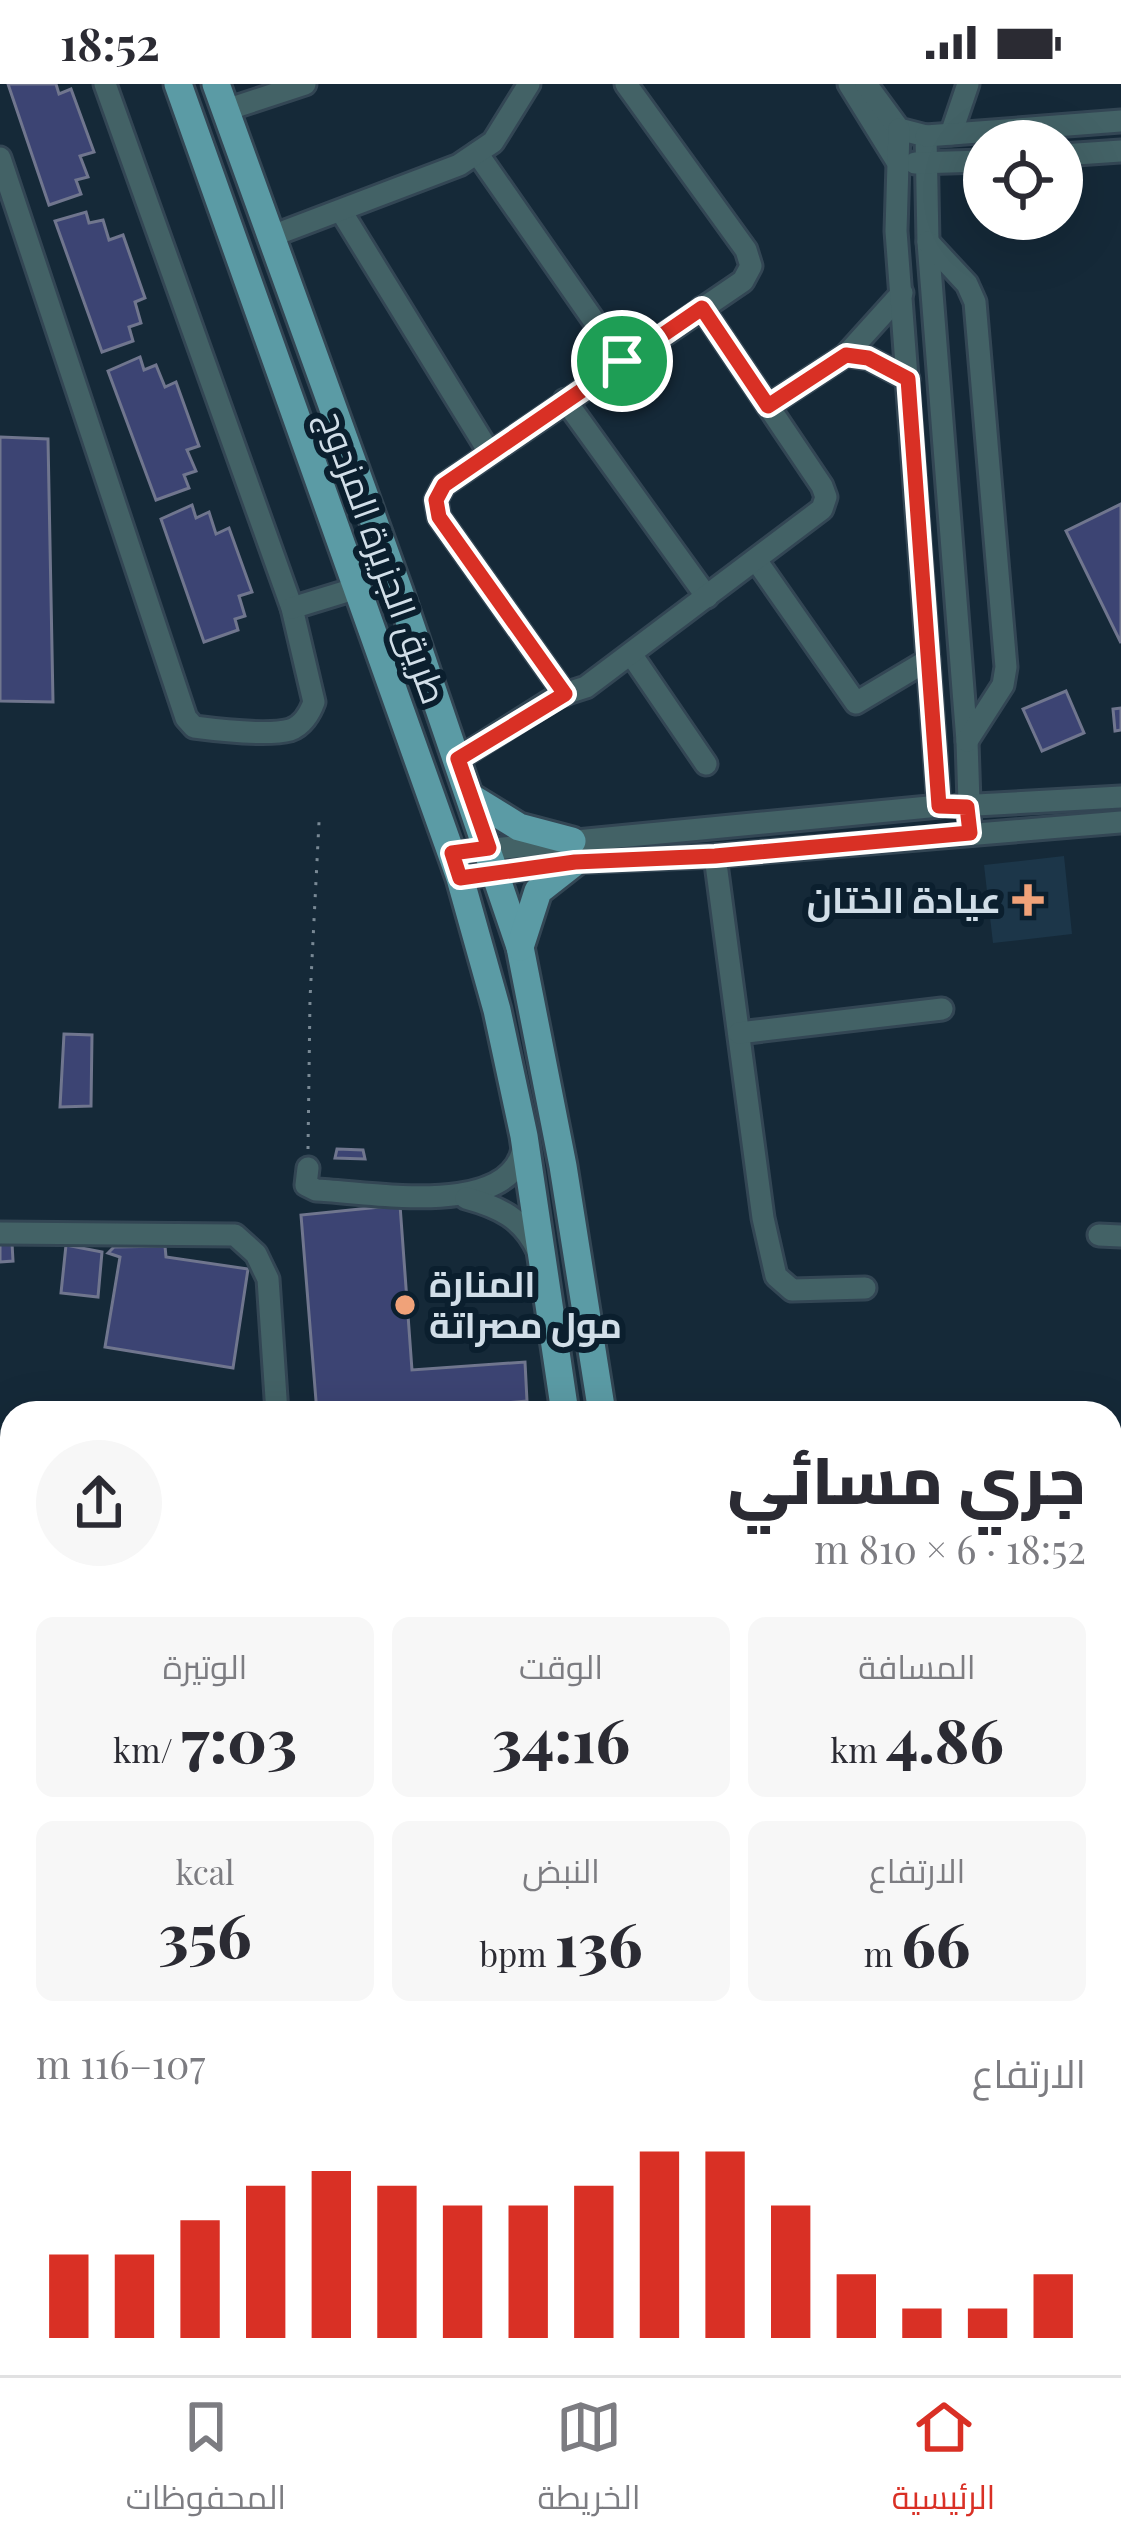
<!DOCTYPE html>
<html lang="ar">
<meta charset="utf-8">
<style>
body{margin:0;font-family:"Playfair Display",Cairo,serif;background:#f7f7f7;color:#2b2b33;direction:rtl;height:100vh;display:flex;flex-direction:column;font-size:45px;white-space:nowrap}
*{box-sizing:border-box;margin:0}
p{font-size:39px;color:#7c7c81}
.icon{flex:none;width:66px;height:66px;fill:none;stroke:currentColor;stroke-width:2;stroke-linecap:round;stroke-linejoin:round}
.map{position:relative;flex:1;overflow:hidden;direction:ltr}
.sheet{position:absolute;left:0px;top:1317px;width:1122px;height:975px;display:flex;flex-direction:column;background:#fff;border-radius:36px 36px 0 0;box-shadow:0 12px 48px #0002;direction:rtl}
.sheet>*{flex:none}
.buttons{position:absolute;left:963px;top:36px;display:grid;gap:24px}
.buttons a{display:grid;place-items:center;width:120px;height:120px;border-radius:50%;background:#fff;box-shadow:0 12px 48px #0002;font-size:60px}
.pin{position:absolute;display:grid;place-items:center;width:102px;height:102px;color:#fff;margin:-51px;border:6px solid #fff;border-radius:50%;box-shadow:0 3px 12px #0007}
.round{display:grid;place-items:center;flex:none;width:126px;height:126px;border-radius:63px;background:#f7f7f7}
.headline{display:flex;align-items:center;justify-content:space-between;height:204px;padding:0 36px}
h1{font-size:66px;font-weight:800;line-height:90px}
.stats{display:grid;grid-template-columns:repeat(3,1fr);gap:18px;height:204px;padding:12px 36px}
.stats div{display:grid;align-content:center;border-radius:18px;background:#f7f7f7;text-align:center}
.stats b{font-size:60px;font-weight:800}
.stats small{font-size:33px;font-weight:400}
.stats p{font-size:33px}
.chart{height:336px;padding:24px 36px}
.chart p{display:flex;justify-content:space-between}
.chart svg{width:100%;height:216px;margin-top:12px;stroke:#d93025;stroke-width:6}
.status{display:flex;justify-content:space-between;align-items:center;height:84px;padding:0 60px;background:#fff;direction:ltr}
.status svg{height:33px;fill:currentColor}
.tabs{display:flex;justify-content:space-around;align-items:center;height:168px;border-top:3px solid #e1e1e2;background:#fff;font-size:33px;color:#7c7c81}
.tabs a{display:grid;justify-items:center;gap:6px}
.tabs .current{color:#d93025}
.map>svg:first-child{display:block}
.built{fill:#1c3649}
.building{fill:#3c4473;stroke:#70768e;stroke-width:3}
.lines{fill:none;stroke-linecap:round;stroke-linejoin:round}
.minor-casing{stroke:#334654;stroke-width:27}
.major-casing{stroke:#334654;stroke-width:33}
.path{stroke:#798995;stroke-width:3;stroke-dasharray:3 9;stroke-linecap:butt}
.minor{stroke:#436266;stroke-width:21}
.major{stroke:#5b9ba5;stroke-width:27}
.route-casing{stroke:#fff;stroke-width:24}
.route{stroke:#d93025;stroke-width:15}
.poi-dot{fill:#f0a279;stroke:#0b1f2e;stroke-width:4.5}
.labels{text-anchor:middle;stroke-width:12;stroke-linejoin:round;paint-order:stroke}
.street-label{font-size:36px;fill:#d1dee8;stroke:#0b1f2e}
.poi-label{font-size:36px;font-weight:bold;fill:#d1dee8;stroke:#0b1f2e;text-anchor:end}
</style>
<div class="status"><b>18:52</b><svg viewBox="0 0 49 12"><path d="M0 12V9h3v3zM5 12V6h3v6zM10 12V3h3v9zM15 12V0h3v12zM26 1h20v11H26zM47 4h2v5h-2z"/></svg></div>
<div class="map">
<svg width="1121" height="2291" viewBox="0 0 1121 2291">
<rect width="100%" height="100%" fill="#152938"/>
<path class="built" d="M1064,772L1072,850L993,859L984,781Z"/>
<g class="building">
<path d="M8,0H56L59,10L71,5L94,68L80,72L88,93L76,96L81,110L49,121Z"/>
<path d="M86,128L89,139L103,136L109,156L123,151L145,214L135,218L141,239L129,243L133,257L102,268L55,137Z"/>
<path d="M140,273L144,286L156,281L165,303L176,298L199,362L187,366L196,387L184,391L189,404L156,416L108,287Z"/>
<path d="M0,353L48,355L53,618L0,617Z"/>
<path d="M1121,420V559L1066,447Z"/>
<path d="M192,421L196,434L209,428L216,450L229,444L252,508L239,512L245,532L235,535L238,546L204,558L161,435Z"/>
<path d="M1066,607L1084,649L1042,667L1023,625Z"/>
<path d="M1121,624V646L1115,647L1113,625Z"/>
<path d="M64,950L92,951L91,1022L60,1023Z"/>
<path d="M337,1065L363,1066L365,1075L335,1074Z"/>
<path d="M400,1121L412,1286L525,1278L527,1317L394,1329H317L301,1131Z"/>
<path d="M0,1158L12,1159L13,1177L0,1178Z"/>
<path d="M66,1161L102,1168L98,1213L61,1209Z"/>
<path d="M165,1162L166,1173L248,1185L233,1284L105,1263L120,1173L108,1169L114,1163Z"/>
<path d="M12,1977V2280H58L47,2291H20L0,2275V1987Z"/>
<path d="M1121,2264V2291H1104L1099,2280H1110V2269Z"/>
<path d="M81,2280H98L109,2291H70Z"/>
<path d="M795,2280H824L828,2289L798,2291Z"/>
</g>
<g class="lines">
<defs>
<g id="minor">
<path d="M849,0L896,76"/>
<path d="M866,0L899,45L926,52L928,158L967,657L970,749"/>
<path d="M226,26L305,0"/>
<path d="M951,50L968,0"/>
<path d="M926,52L1121,37"/>
<path d="M477,69L622,277"/>
<path d="M1062,71L1121,67"/>
<path d="M0,74L186,634L194,643C217,646 267,652 290,646C302,642 310,629 314,618L292,524L105,0"/>
<path d="M915,79L984,77"/>
<path d="M341,127L489,368"/>
<path d="M272,152L459,81L493,58L529,0"/>
<path d="M928,158L967,200L975,218L1006,583L1003,601L967,657"/>
<path d="M846,271L868,274L908,295"/>
<path d="M565,316L707,513"/>
<path d="M768,322L846,271L902,209"/>
<path d="M756,476L856,619L928,576"/>
<path d="M292,524L354,505"/>
<path d="M631,570L706,680"/>
<path d="M565,610L439,433L436,416L444,401L743,197L751,182L746,166L626,0"/>
<path d="M458,675L558,612L586,603L822,425L826,413L822,402L702,224"/>
<path d="M958,722L1121,713"/>
<path d="M452,769L939,722L896,147L899,45"/>
<path d="M715,772L763,1134L776,1192L792,1206L865,1204"/>
<path d="M460,794L575,778L715,772L1121,738"/>
<path d="M739,949L942,925"/>
<path d="M308,1084L306,1101L316,1106C369,1108 518,1137 524,1058"/>
<path d="M466,1114C499,1123 523,1134 538,1167"/>
<path d="M0,1149L235,1151L256,1170L268,1195L277,1329"/>
<path d="M1099,1151L1121,1152"/>
<path d="M1117,1387L1121,1396"/>
<path d="M1110,1592H1121"/>
<path d="M1110,1621L1121,1622"/>
<path d="M1110,1671L1121,1673"/>
<path d="M339,2280L344,2291"/>
<path d="M936,2291L937,2280"/>
</g>
<g id="major">
<path d="M178,0L460,794L497,926L524,1052L565,1329"/>
<path d="M216,0L399,507L520,863L563,1082L602,1329"/>
<path d="M472,714L519,743L572,757"/>
<path d="M520,863L538,807L575,778"/>
<path d="M0,1700L12,1711"/>
<path d="M582,2280L590,2291"/>
<path d="M610,2280L660,2288"/>
<path d="M656,2291C679,2279 701,2279 724,2291"/>
</g>
</defs>
<use href="#minor" class="minor-casing"/>
<use href="#major" class="major-casing"/>
<path class="path" d="M308,1065L310,915L319,738"/>
<use href="#minor" class="minor"/>
<use href="#major" class="major"/>
</g>
<g class="lines">
<defs>
<path id="route" d="M702,224L768,322L846,271L868,274L908,295L939,722L967,723L970,749L715,772L575,778L460,794L452,769L489,764L458,675L565,610L439,433L436,416L444,401Z"/>
</defs>
<use href="#route" class="route-casing"/>
<use href="#route" class="route"/>
</g>
<g class="poi-dot">
<path d="M1022 798h12v12h12v12h-12v12h-12v-12h-12v-12h12z"/>
<circle cx="405" cy="1221" r="12"/>
</g>
<g class="labels">
<g class="street-label">
<text transform="translate(383 473) rotate(70)" y="13">طريق الجزيرة المزدوج</text>
</g>
<g class="poi-label">
<text x="1001" y="829">عيادة الختان</text>
<text x="429" y="1213" text-anchor="start">المنارة<tspan x="429" dy="41">مول مصراتة</tspan></text>
</g>
</g>
</svg>
<div class="buttons">
<a><svg class="icon" aria-label="locate" viewBox="0 0 24 24"><circle cx="12" cy="12" r="6"/><path d="M12 2v4M12 18v4M2 12h4M18 12h4"/></svg></a>
</div>
<div class="pin" style="left:622px;top:277px;background:#1e9e55"><svg class="icon" aria-label="arrive" viewBox="0 0 24 24"><path d="M6 21V4h12l-3 4 3 4H6"/></svg></div>
<section class="sheet">
<div class="headline"><div><h1>جري مسائي</h1><p>18:52 · 6 × 810 m</p></div><a class="round"><svg class="icon" aria-label="share" viewBox="0 0 24 24"><path d="M12 15V3M7 8l5-5 5 5M5 13v7h14v-7"/></svg></a></div>
<div class="stats">
<div><p>المسافة</p><b>4.86<small> km</small></b></div>
<div><p>الوقت</p><b>34:16</b></div>
<div><p>الوتيرة</p><b>7:03<small> /km</small></b></div>
</div>
<div class="stats">
<div><p>الارتفاع</p><b>66<small> m</small></b></div>
<div><p>النبض</p><b>136<small> bpm</small></b></div>
<div><p>kcal</p><b>356</b></div>
</div>
<div class="chart"><p><span>الارتفاع</span>107–116 m</p>
<svg viewBox="0 0 160 44" preserveAspectRatio="none"><path d="M5 44V27M15 44V27M25 44V20M35 44V13M45 44V10M55 44V13M65 44V17M75 44V17M85 44V13M95 44V6M105 44V6M115 44V17M125 44V31M135 44V38M145 44V38M155 44V31"/></svg>
</div>
</section>
</div>
<nav class="tabs">
<a class="current"><svg class="icon" aria-label="home" viewBox="0 0 24 24"><path d="M3 11l9-7 9 7M6 9v11h12V9"/></svg>الرئيسية</a>
<a><svg class="icon" aria-label="map" viewBox="0 0 24 24"><path d="M3 6l6-2 6 2 6-2v14l-6 2-6-2-6 2zM9 4v14M15 6v14"/></svg>الخريطة</a>
<a><svg class="icon" aria-label="saved" viewBox="0 0 24 24"><path d="M7 4h10v16l-5-4-5 4z"/></svg>المحفوظات</a>
</nav>
